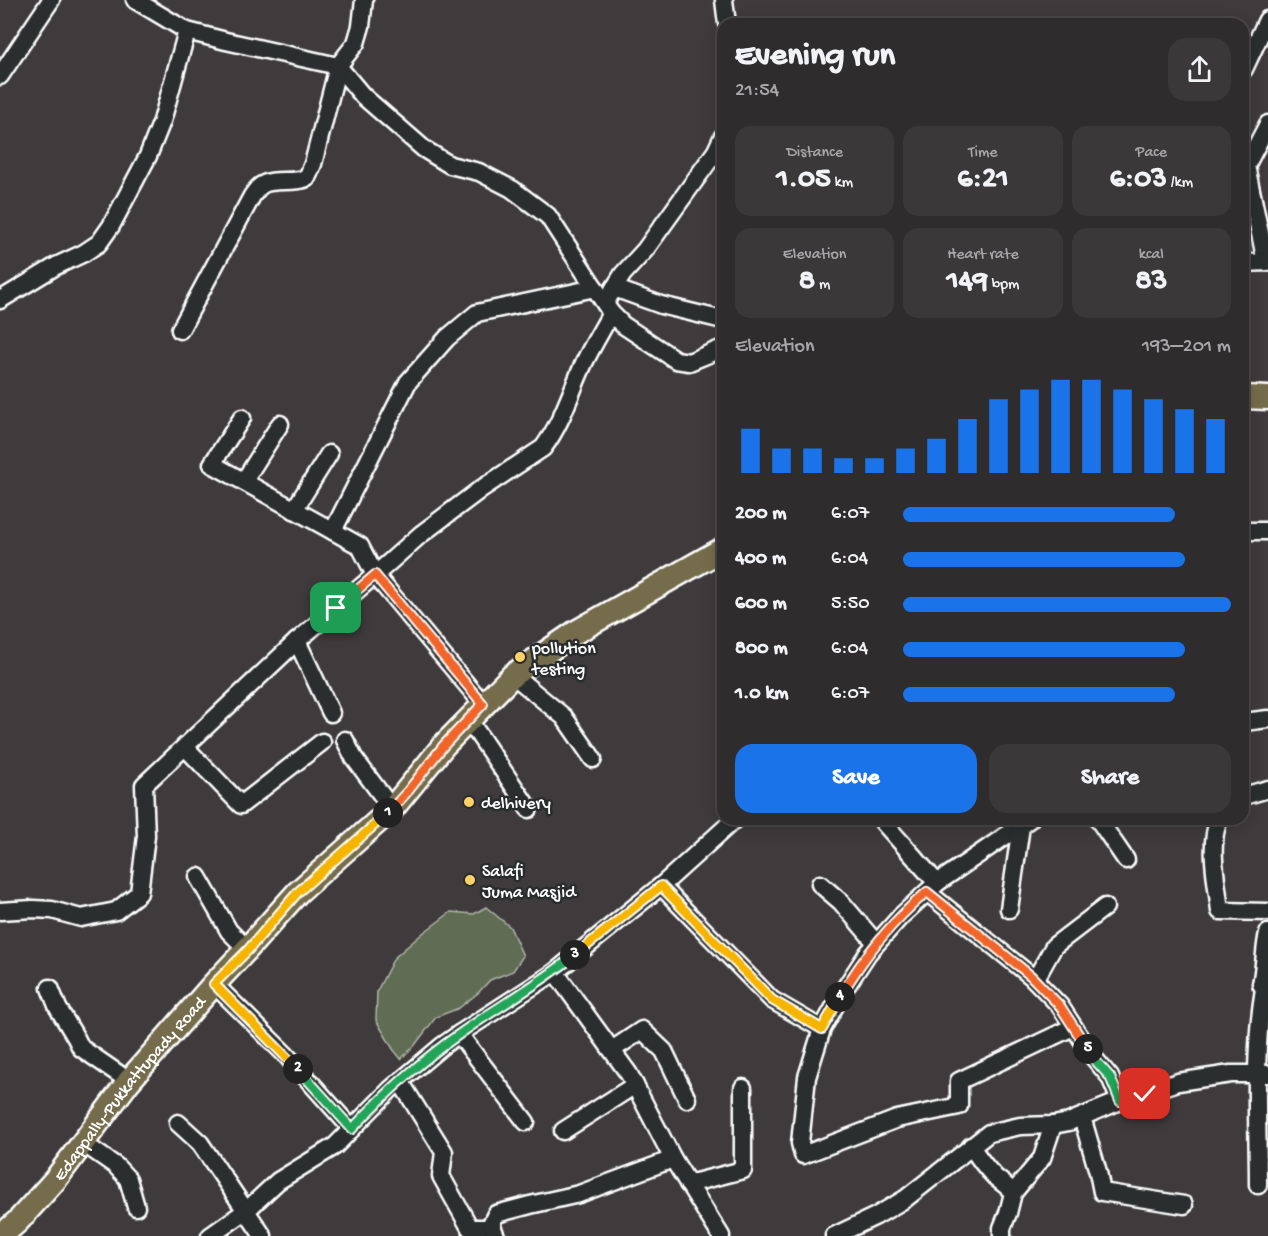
<!DOCTYPE html>
<meta charset="utf-8">
<style>
body{margin:0;font-family:"Gochi Hand",sans-serif;background:#3b3839;color:#f1f3f6;height:100vh;display:flex;flex-direction:column;font-size:22px;white-space:nowrap}
*{box-sizing:border-box;margin:0}
p{font-size:20px;color:#a7a7aa}
.icon{flex:none;width:33px;height:33px;fill:none;stroke:currentColor;stroke-width:2;stroke-linecap:round;stroke-linejoin:round}
.map{position:relative;flex:1;overflow:hidden}
.side{position:absolute;left:717px;top:18px;width:532px;height:807px;display:flex;flex-direction:column;background:#2f2c2d;border-radius:18px;box-shadow:0 3px 15px #0003,0 0 0 2px #4a4849}
.side>*{flex:none}
.pin{position:absolute;display:grid;place-items:center;width:51px;height:51px;color:#fff;margin:-26px;border-radius:12px;box-shadow:0 3px 9px #0006}
.km{position:absolute;width:30px;height:30px;margin:-15px;border-radius:50%;background:#222;color:#fff;font-size:16px;line-height:30px;text-align:center}
.round{display:grid;place-items:center;flex:none;width:63px;height:63px;border-radius:18px;background:#3b3839}
.headline{display:flex;align-items:center;justify-content:space-between;height:102px;padding:0 18px}
h1{font-size:33px;font-weight:700;line-height:45px}
.metrics{display:grid;grid-template-columns:repeat(3,1fr);gap:9px;height:102px;padding:6px 18px}
.metrics div{display:grid;align-content:center;border-radius:15px;background:#3b3839;text-align:center}
.metrics b{font-size:30px;font-weight:700}
.metrics small{font-size:16px;font-weight:400}
.metrics p{font-size:16px}
.chart{height:168px;padding:12px 18px}
.chart p{display:flex;justify-content:space-between}
.chart svg{width:100%;height:108px;margin-top:6px;stroke:#1a73e8;stroke-width:6}
.cta{display:flex;gap:12px;margin-top:auto;padding:12px 18px}
.cta a{flex:1;height:69px;border-radius:18px;background:#1a73e8;color:#fff;font-size:24px;font-weight:700;line-height:69px;text-align:center}
.cta a+a{background:#3b3839;color:#f1f3f6}
ul{padding:0 18px;list-style:none;font-size:20px}
li{display:grid;grid-template-columns:96px 72px 1fr;align-items:center;height:45px}
li i{height:15px;border-radius:8px;background:#1a73e8}
.map>svg:first-child{display:block}
.green{fill:#616c53;stroke:#b0b6a9;stroke-width:1.5}
.lines{fill:none;stroke-linecap:round;stroke-linejoin:round}
.minor-casing{stroke:#fff;stroke-width:21}
.major-casing{stroke:#fff;stroke-width:27}
.minor{stroke:#2a2d2e;stroke-width:16}
.major{stroke:#746c4b;stroke-width:22}
.split-1-casing{stroke:#fff;stroke-width:12}
.split-2-casing{stroke:#fff;stroke-width:12}
.split-3-casing{stroke:#fff;stroke-width:12}
.split-4-casing{stroke:#fff;stroke-width:12}
.split-5-casing{stroke:#fff;stroke-width:12}
.split-6-casing{stroke:#fff;stroke-width:12}
.split-1{stroke:#f0652b;stroke-width:8}
.split-2{stroke:#f5b400;stroke-width:8}
.split-3{stroke:#22a559;stroke-width:8}
.split-4{stroke:#f5b400;stroke-width:8}
.split-5{stroke:#f0652b;stroke-width:8}
.split-6{stroke:#22a559;stroke-width:8}
.poi-dot{fill:#ffd166;stroke:#2a2d2e;stroke-width:2}
.labels{text-anchor:middle;stroke-width:5;stroke-linejoin:round;paint-order:stroke}
.poi-label{font-size:18px;fill:#fff;stroke:#2a2d2e;text-anchor:start}
.street-label{font-size:18px;fill:#fff;stroke:#2a2d2e}
</style>
<div class="map">
<svg width="1268" height="1236" viewBox="0 0 1268 1236">
<rect width="100%" height="100%" fill="#3f3b3c"/>
<filter id="ink" filterUnits="userSpaceOnUse"><feTurbulence type="fractalNoise" baseFrequency=".0167" numOctaves="2"/><feDisplacementMap in="SourceGraphic" scale="12" xChannelSelector="R" yChannelSelector="G"/><feConvolveMatrix kernelMatrix="1 2 1 2 8 2 1 2 1" color-interpolation-filters="sRGB"/></filter>
<g filter="url(#ink)">
<path class="green" d="M486,907L510,927L523,956L513,971L490,980L478,993L459,1008L436,1017L415,1045L401,1059L393,1049L376,1020L377,991L394,958L423,933L451,912L474,914Z"/>
<g class="lines">
<defs>
<g id="minor">
<path d="M135,0L187,31L226,41L338,66L363,96L424,149L450,165L479,172L512,189L548,216L611,313L623,325L676,360L689,362L723,348"/>
<path d="M724,0L727,24"/>
<path d="M1244,69L1267,20"/>
<path d="M0,76L51,0"/>
<path d="M1266,262L1246,166L1268,124"/>
<path d="M1244,263L1268,262"/>
<path d="M614,288L661,305L723,320"/>
<path d="M0,300L56,266L84,253L99,243L111,226L148,156L162,121L187,31"/>
<path d="M605,303L623,274L645,250L716,151L723,136"/>
<path d="M180,330L252,196C255,192 258,187 262,185C273,178 293,184 307,178L313,164L338,66L356,43L361,26L364,0"/>
<path d="M242,418L212,464L360,546L375,575L483,704"/>
<path d="M244,481L280,424"/>
<path d="M294,510L329,454"/>
<path d="M333,531L408,382L447,338L477,313L595,288"/>
<path d="M1244,531H1268"/>
<path d="M297,641L331,713"/>
<path d="M513,675L564,717L593,759"/>
<path d="M468,719L529,809"/>
<path d="M1244,722L1268,719"/>
<path d="M345,740L354,758L392,809"/>
<path d="M185,747L241,805L322,742"/>
<path d="M1244,796L1268,789"/>
<path d="M885,819L883,822L937,883"/>
<path d="M1030,819L937,883L901,916L868,953L845,988L822,1029L807,1077L800,1143L803,1155L897,1119L959,1106V1081L1073,1027"/>
<path d="M1098,819L1126,860"/>
<path d="M1219,819C1208,846 1217,882 1220,911L1268,912"/>
<path d="M198,877L229,931L247,949"/>
<path d="M820,884L841,902L876,943"/>
<path d="M661,886L772,1000L822,1029"/>
<path d="M927,892L1031,976L1060,1006L1094,1058L1110,1077L1120,1101"/>
<path d="M1009,909L1021,826"/>
<path d="M0,911L33,909L52,910L81,918L116,911L139,893L146,836L144,785L297,641L375,575L420,535L481,489L543,448C562,423 571,391 584,363C592,346 602,330 611,313"/>
<path d="M555,972L629,1074L673,1159L721,1236"/>
<path d="M1035,980L1054,946L1105,907"/>
<path d="M214,984L286,1055L352,1129"/>
<path d="M50,988L58,1008L76,1038L81,1048L129,1081"/>
<path d="M459,1034L526,1122"/>
<path d="M612,1050L642,1030L664,1051L687,1099"/>
<path d="M400,1081L444,1152L441,1176L470,1228H492"/>
<path d="M1082,1117L1098,1172L1102,1192L1184,1205"/>
<path d="M178,1123L200,1143L263,1236"/>
<path d="M563,1131L635,1085"/>
<path d="M83,1143L116,1166L128,1179L136,1207"/>
<path d="M971,1146C978,1157 986,1168 995,1177C1002,1183 1008,1186 1013,1193L1008,1213L1002,1228V1236"/>
<path d="M688,1184L743,1170V1088"/>
<path d="M1258,1185C1258,1120 1253,1054 1264,989L1261,984C1265,967 1264,950 1268,933"/>
<path d="M1013,1193L1042,1158L1053,1125"/>
<path d="M210,1236L247,1210L278,1181L335,1146L391,1089L442,1046L459,1034L555,972L661,886L735,819"/>
<path d="M496,1236L491,1224L496,1214L530,1205L579,1194L673,1159"/>
<path d="M834,1236L876,1216L905,1199L989,1133L1020,1126L1053,1125L1069,1122L1120,1101L1178,1082L1231,1074H1268"/>
</g>
<g id="major">
<path d="M1244,397L1268,398"/>
<path id="s1" d="M1,1236L18,1221L55,1180L129,1081L214,984L247,949L298,892L392,809L444,745L513,675L576,632L723,549"/>
</g>
</defs>
<use href="#minor" class="minor-casing"/>
<use href="#major" class="major-casing"/>
<use href="#minor" class="minor"/>
<use href="#major" class="major"/>
</g>
</g>
<g class="lines" filter="url(#ink)">
<defs>
<path id="split-1" d="M336,608L375,575L483,704L444,745L408,791L388,813"/>
<path id="split-2" d="M298,1069L214,984L248,950L298,892L388,813"/>
<path id="split-3" d="M298,1069L352,1129C384,1095 419,1062 458,1035C496,1008 538,985 575,955"/>
<path id="split-4" d="M575,955L661,886L772,1000L822,1029L840,997"/>
<path id="split-5" d="M840,997C863,957 891,922 927,892L1031,976L1060,1006L1088,1049"/>
<path id="split-6" d="M1088,1049L1094,1059L1110,1077L1120,1101L1145,1094"/>
</defs>
<use href="#split-1" class="split-1-casing"/>
<use href="#split-2" class="split-2-casing"/>
<use href="#split-3" class="split-3-casing"/>
<use href="#split-4" class="split-4-casing"/>
<use href="#split-5" class="split-5-casing"/>
<use href="#split-6" class="split-6-casing"/>
<use href="#split-1" class="split-1"/>
<use href="#split-2" class="split-2"/>
<use href="#split-3" class="split-3"/>
<use href="#split-4" class="split-4"/>
<use href="#split-5" class="split-5"/>
<use href="#split-6" class="split-6"/>
</g>
<g class="poi-dot">
<circle cx="520" cy="657" r="6"/>
<circle cx="469" cy="802" r="6"/>
<circle cx="470" cy="880" r="6"/>
</g>
<g class="labels">
<g class="poi-label">
<text x="532" y="653">pollution<tspan x="532" dy="21">testing</tspan></text>
<text x="481" y="808">delhivery</text>
<text x="482" y="876">Salafi<tspan x="482" dy="21">Juma Masjid</tspan></text>
</g>
<g class="street-label">
<text dy="6" stroke="none"><textPath href="#s1" startOffset="196">Edappally-Pukkattupady Road</textPath></text>
</g>
</g>
</svg>
<div class="pin" style="left:336px;top:608px;background:#1e9e55"><svg class="icon" aria-label="arrive" viewBox="0 0 24 24"><path d="M6 21V4h12l-3 4 3 4H6"/></svg></div>
<div class="pin" style="left:1145px;top:1094px;background:#d93025"><svg class="icon" aria-label="check" viewBox="0 0 24 24"><path d="M5 12l5 5 9-10"/></svg></div>
<b class="km" style="left:388px;top:813px">1</b>
<b class="km" style="left:298px;top:1069px">2</b>
<b class="km" style="left:575px;top:955px">3</b>
<b class="km" style="left:840px;top:997px">4</b>
<b class="km" style="left:1088px;top:1049px">5</b>
<section class="side">
<div class="headline"><div><h1>Evening run</h1><p>21:54</p></div><a class="round"><svg class="icon" aria-label="share" viewBox="0 0 24 24"><path d="M12 15V3M7 8l5-5 5 5M5 13v7h14v-7"/></svg></a></div>
<div class="metrics">
<div><p>Distance</p><b>1.05<small> km</small></b></div>
<div><p>Time</p><b>6:21</b></div>
<div><p>Pace</p><b>6:03<small> /km</small></b></div>
</div>
<div class="metrics">
<div><p>Elevation</p><b>8<small> m</small></b></div>
<div><p>Heart rate</p><b>149<small> bpm</small></b></div>
<div><p>kcal</p><b>83</b></div>
</div>
<div class="chart"><p><span>Elevation</span>193–201 m</p>
<svg viewBox="0 0 160 44" preserveAspectRatio="none"><path d="M5 44V26M15 44V34M25 44V34M35 44V38M45 44V38M55 44V34M65 44V30M75 44V22M85 44V14M95 44V10M105 44V6M115 44V6M125 44V10M135 44V14M145 44V18M155 44V22"/></svg>
</div>
<ul>
<li><b>200 m</b>6:07<i style="width:83%"></i></li>
<li><b>400 m</b>6:04<i style="width:86%"></i></li>
<li><b>600 m</b>5:50<i style="width:100%"></i></li>
<li><b>800 m</b>6:04<i style="width:86%"></i></li>
<li><b>1.0 km</b>6:07<i style="width:83%"></i></li>
</ul>
<div class="cta"><a>Save</a><a>Share</a></div>
</section>
</div>
